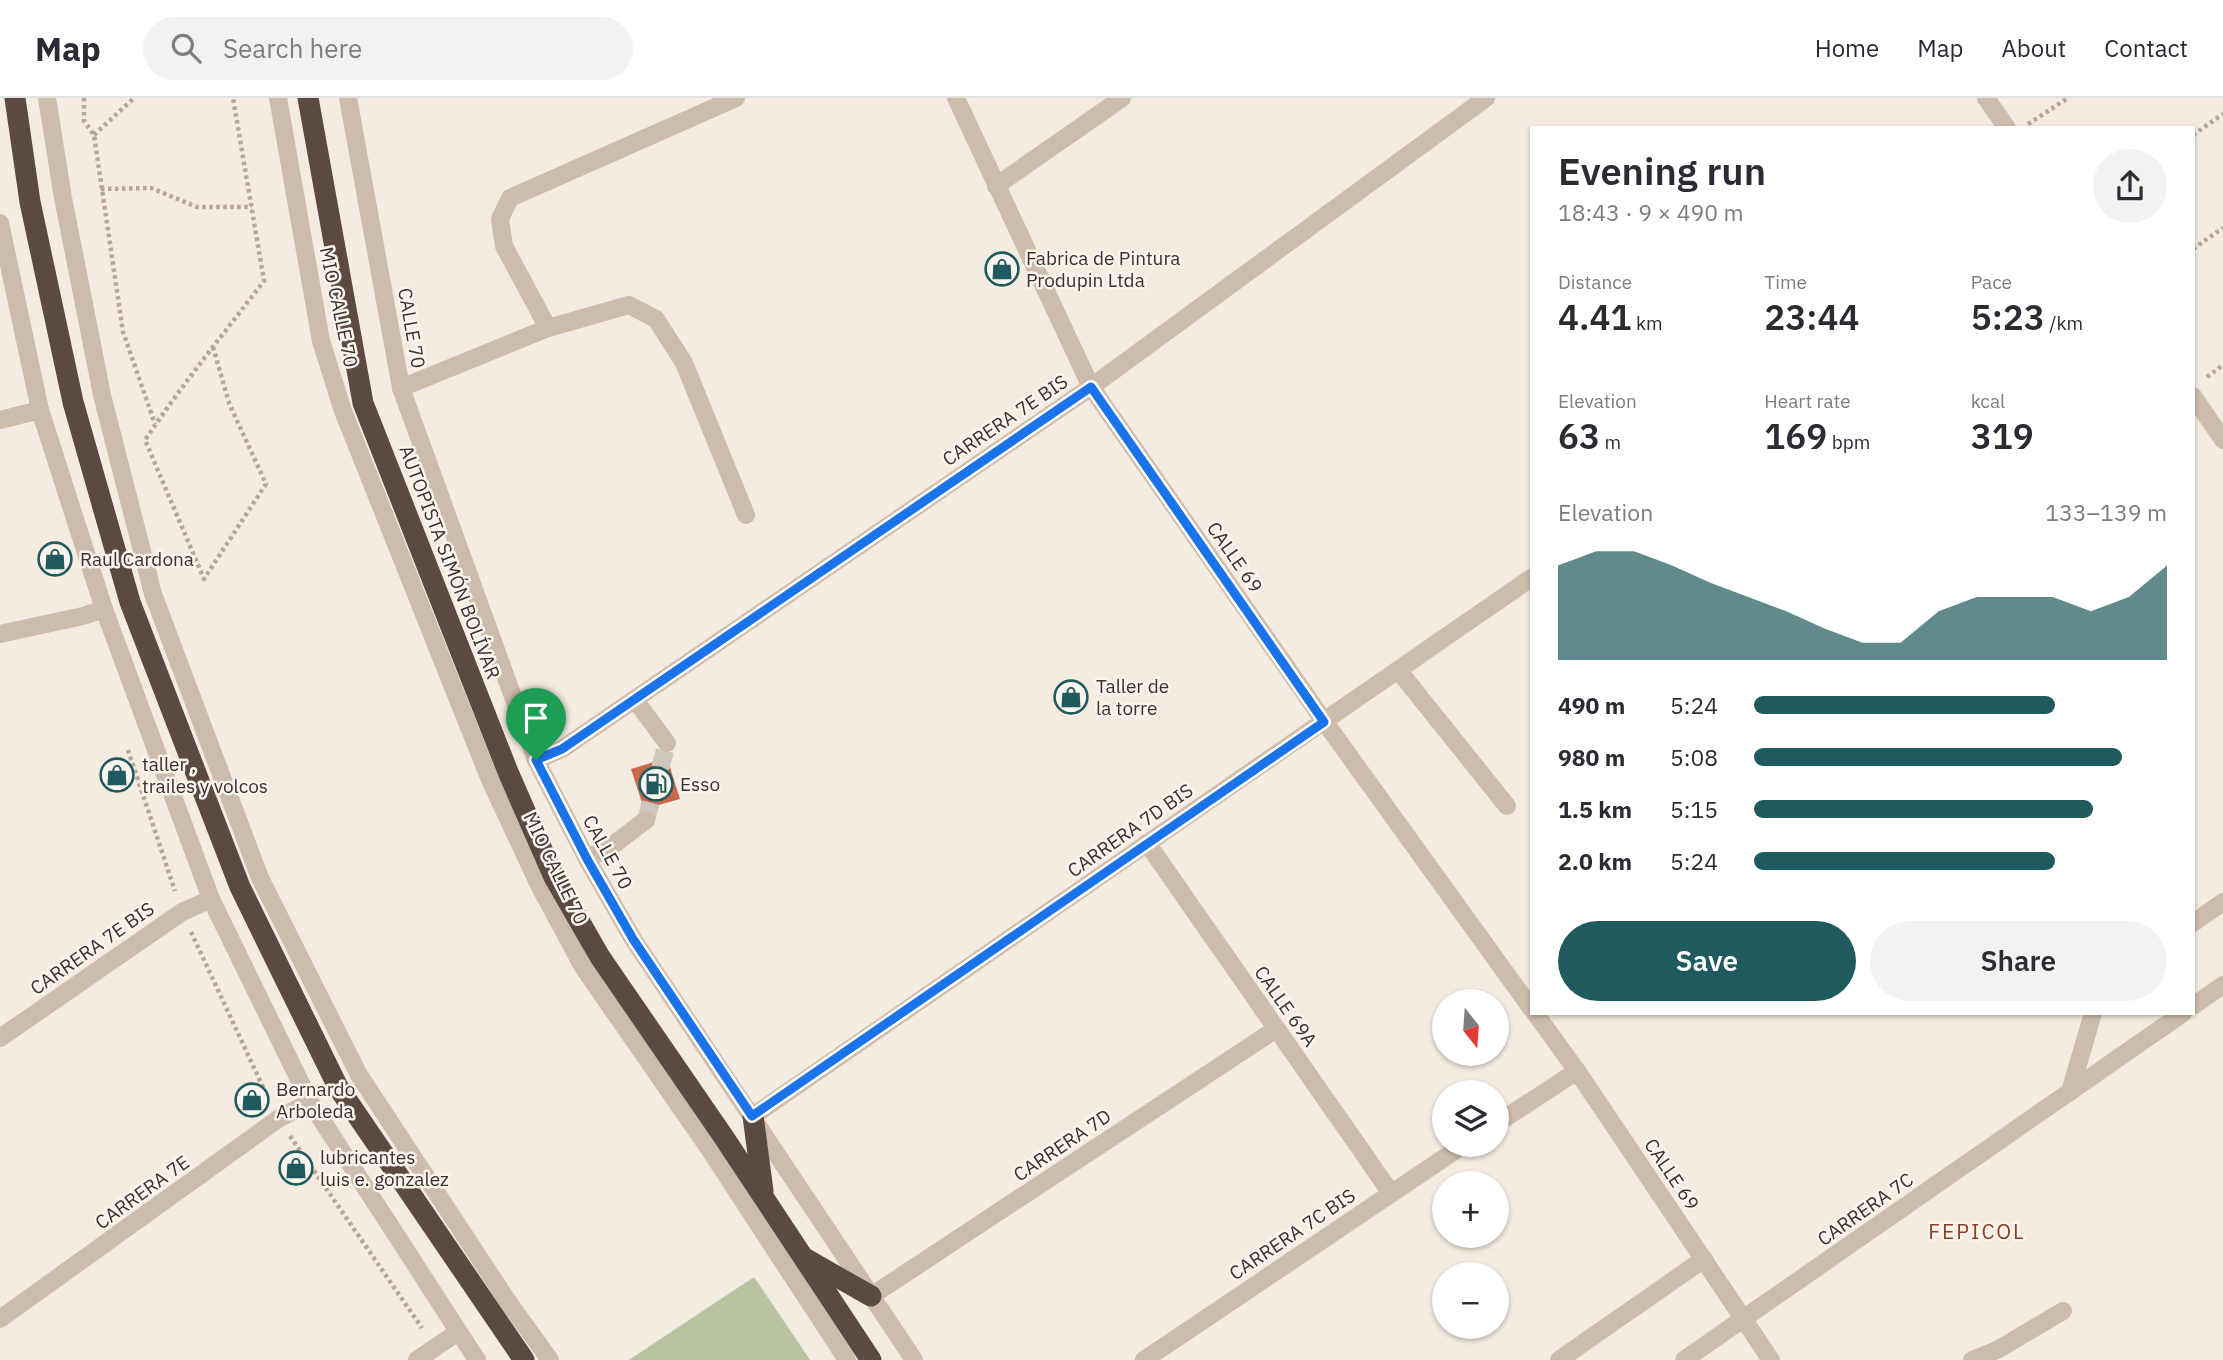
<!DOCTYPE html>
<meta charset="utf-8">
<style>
body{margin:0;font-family:"IBM Plex Sans",sans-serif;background:#f2f2f3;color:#2b2b33;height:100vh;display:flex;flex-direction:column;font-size:26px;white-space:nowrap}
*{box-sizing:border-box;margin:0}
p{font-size:23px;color:#7c7c81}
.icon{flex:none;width:38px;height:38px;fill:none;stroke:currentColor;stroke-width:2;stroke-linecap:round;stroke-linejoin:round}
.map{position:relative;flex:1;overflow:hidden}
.sheet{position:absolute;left:1530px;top:28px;width:665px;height:889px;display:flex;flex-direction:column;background:#fff;border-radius:0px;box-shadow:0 2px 5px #0004}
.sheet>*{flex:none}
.needle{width:46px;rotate:163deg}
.controls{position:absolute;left:1432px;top:891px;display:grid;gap:14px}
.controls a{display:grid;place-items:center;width:77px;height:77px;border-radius:50%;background:#fff;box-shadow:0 2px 5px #0004;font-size:35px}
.pin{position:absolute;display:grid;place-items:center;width:60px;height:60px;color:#fff;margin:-72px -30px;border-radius:50% 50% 50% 0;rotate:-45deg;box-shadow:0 0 7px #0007}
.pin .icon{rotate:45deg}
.round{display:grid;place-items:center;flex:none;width:74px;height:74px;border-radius:37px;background:#f2f2f3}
.head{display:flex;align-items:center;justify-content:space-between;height:119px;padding:0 28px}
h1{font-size:38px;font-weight:600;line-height:52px}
.figures{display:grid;grid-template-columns:repeat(3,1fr);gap:10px;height:119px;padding:7px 28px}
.figures div{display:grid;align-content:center}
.figures b{font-size:35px;font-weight:600}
.figures small{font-size:19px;font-weight:400}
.figures p{font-size:19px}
.chart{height:196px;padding:14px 28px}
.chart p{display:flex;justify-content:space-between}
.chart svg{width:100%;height:126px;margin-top:7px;fill:#1f5a5e;opacity:.7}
.cta{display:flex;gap:14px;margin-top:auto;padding:14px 28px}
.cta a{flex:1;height:80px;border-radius:42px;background:#1f5a5e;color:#fff;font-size:28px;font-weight:600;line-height:80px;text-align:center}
.cta a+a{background:#f2f2f3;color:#2b2b33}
ul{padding:0 28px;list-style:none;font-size:23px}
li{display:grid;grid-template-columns:112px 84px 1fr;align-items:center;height:52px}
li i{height:18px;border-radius:9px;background:#1f5a5e}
header{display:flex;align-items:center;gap:42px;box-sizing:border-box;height:98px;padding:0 35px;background:#fff;border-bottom:2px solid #e1e1e2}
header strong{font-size:33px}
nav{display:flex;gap:38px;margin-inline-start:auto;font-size:24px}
.search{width:490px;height:63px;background:#f2f2f3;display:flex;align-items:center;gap:18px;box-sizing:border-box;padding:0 24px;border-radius:38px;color:#7c7c81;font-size:26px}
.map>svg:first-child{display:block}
.green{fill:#b8c4a0}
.building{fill:#c8694b}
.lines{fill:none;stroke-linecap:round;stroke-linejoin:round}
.minor-tunnel{stroke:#cfc6bd;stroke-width:18;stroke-dasharray:18 9;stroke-linecap:butt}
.path{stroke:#b9a596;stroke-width:4.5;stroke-dasharray:3.5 3.5;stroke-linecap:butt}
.minor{stroke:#cdbbac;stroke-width:18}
.highway{stroke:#5c4a42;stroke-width:21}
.route-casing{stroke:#fff;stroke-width:14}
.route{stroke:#1a73e8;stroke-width:9}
.labels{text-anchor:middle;stroke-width:5;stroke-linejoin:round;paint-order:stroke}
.poi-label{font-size:19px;fill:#3b302b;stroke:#fbf5ee;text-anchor:start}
.street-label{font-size:19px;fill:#3b302b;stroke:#fbf5ee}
.neighbourhood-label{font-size:21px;letter-spacing:2px;fill:#8c3b22;stroke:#fbf5ee}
</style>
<header>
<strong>Map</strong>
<div class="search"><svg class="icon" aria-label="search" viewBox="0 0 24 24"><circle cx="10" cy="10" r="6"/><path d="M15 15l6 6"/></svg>Search here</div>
<nav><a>Home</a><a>Map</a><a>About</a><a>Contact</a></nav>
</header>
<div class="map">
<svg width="2223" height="1262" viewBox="0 0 2223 1262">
<rect width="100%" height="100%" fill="#f4ebe1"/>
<path class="green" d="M754,1179L810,1262H629Z"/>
<path class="building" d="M667,660L680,701L644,711L631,671Z"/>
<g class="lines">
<path class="minor-tunnel" d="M646,722L667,645"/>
<g class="path">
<path d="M84,0V23L94,37L123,234L155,326"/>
<path d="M2028,26L2068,0"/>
<path d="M94,37L134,0"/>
<path d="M2193,37L2223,16"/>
<path d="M101,91L151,90L197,109H252"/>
<path d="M2193,151L2223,130"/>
<path d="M213,249L229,305L266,386L204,481L145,342C182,287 224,235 264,183L233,0"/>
<path d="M2207,279L2223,267"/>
<path d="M128,652L175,793"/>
<path d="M191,834L268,1000"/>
<path d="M290,1038L422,1230"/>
</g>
<g class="minor">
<path d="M47,0L63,100L102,297L153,496L260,780L359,977L509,1205L550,1262"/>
<path d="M278,0L321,243L343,313L490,682L539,787L583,869L708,1049L847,1262"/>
<path d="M348,0L401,290L536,662L587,761L633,841L914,1262"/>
<path d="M956,0L1091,289L1324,623L1531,910"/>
<path d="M1986,0L2007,30"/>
<path d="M996,88L1122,0"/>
<path d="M0,125L40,312L104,511L211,801L310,1004L477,1262"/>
<path d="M548,230L504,148L500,121L510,100L736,0"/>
<path d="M401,290L548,230L629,207L656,221L684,265L746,417"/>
<path d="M2193,298L2223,342"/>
<path d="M0,322L40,312"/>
<path d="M0,536L83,518L104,511"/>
<path d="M1398,572L1507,708"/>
<path d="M635,602L667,645"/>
<path d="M536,662L562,651L1091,289L1486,0"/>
<path d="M1147,745L1391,1095"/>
<path d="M587,761L613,747L646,722"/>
<path d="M2193,825L2223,804"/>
<path d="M2193,908L2223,887"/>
<path d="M1535,915L1577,973L1771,1262"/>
<path d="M0,940L182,814L211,801"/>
<path d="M2070,994L2093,915"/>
<path d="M753,1018L1531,480"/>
<path d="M1496,1026L1577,973"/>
<path d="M871,1198L1276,931"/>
<path d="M0,1221L278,1021L310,1004"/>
<path d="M417,1262L458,1234"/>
<path d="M1144,1262L1465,1046"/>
<path d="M1559,1262L1704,1161"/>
<path d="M1684,1262L2183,915"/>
<path d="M1972,1262L1997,1252L2063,1213"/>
</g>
<g class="highway">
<path d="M15,0L30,104L73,304L130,504L240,789L338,989L524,1262"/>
<path d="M308,0L363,305L508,674L554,779L600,859L723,1038L871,1262"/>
<path d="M753,1018L763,1093"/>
<path d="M806,1161L871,1198"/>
</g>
</g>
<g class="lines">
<defs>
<path id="route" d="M1091,289L1324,624L752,1018L633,841L587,761L536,662L562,651Z"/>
</defs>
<use href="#route" class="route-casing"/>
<use href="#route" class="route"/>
</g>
<defs>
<symbol id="shop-ring" viewBox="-11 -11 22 22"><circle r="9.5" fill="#fbf5ee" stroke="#1f5a5e" stroke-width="1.5"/><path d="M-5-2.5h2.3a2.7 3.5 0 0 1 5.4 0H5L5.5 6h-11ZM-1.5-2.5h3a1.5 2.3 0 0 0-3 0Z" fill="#1f5a5e"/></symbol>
<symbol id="fuel-ring" viewBox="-11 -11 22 22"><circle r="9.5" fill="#fbf5ee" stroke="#1f5a5e" stroke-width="1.5"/><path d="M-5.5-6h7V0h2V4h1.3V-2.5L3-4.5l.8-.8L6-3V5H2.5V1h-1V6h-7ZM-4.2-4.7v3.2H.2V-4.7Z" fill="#1f5a5e"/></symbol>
</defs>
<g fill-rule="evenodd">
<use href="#shop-ring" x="983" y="152" width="38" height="38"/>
<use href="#shop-ring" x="36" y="442" width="38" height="38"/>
<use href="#shop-ring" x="1052" y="580" width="38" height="38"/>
<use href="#shop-ring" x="98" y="658" width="38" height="38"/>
<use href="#fuel-ring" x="637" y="667" width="38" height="38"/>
<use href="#shop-ring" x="233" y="983" width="38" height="38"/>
<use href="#shop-ring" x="277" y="1051" width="38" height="38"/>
</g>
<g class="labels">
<g class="poi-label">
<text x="1026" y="167">Fabrica de Pintura<tspan x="1026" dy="22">Produpin Ltda</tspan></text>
<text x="80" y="468">Raul Cardona</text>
<text x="1096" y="595">Taller de<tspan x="1096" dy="22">la torre</tspan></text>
<text x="142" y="673">taller ,<tspan x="142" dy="22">trailes y volcos</tspan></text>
<text x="680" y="693">Esso</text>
<text x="276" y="998">Bernardo<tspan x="276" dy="22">Arboleda</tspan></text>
<text x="320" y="1066">lubricantes<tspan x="320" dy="22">luis e. gonzalez</tspan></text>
</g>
<g class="street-label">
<text transform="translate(339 209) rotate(78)" y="7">MIO CALLE 70</text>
<text transform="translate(412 230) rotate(80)" y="7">CALLE 70</text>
<text transform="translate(1005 322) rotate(-34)" y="7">CARRERA 7E BIS</text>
<text transform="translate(1235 459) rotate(55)" y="7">CALLE 69</text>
<text transform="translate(450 464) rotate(69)" y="7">AUTOPISTA SIMÓN BOLÍVAR</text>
<text transform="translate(1130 732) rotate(-35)" y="7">CARRERA 7D BIS</text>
<text transform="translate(608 754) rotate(61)" y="7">CALLE 70</text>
<text transform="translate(556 770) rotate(64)" y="7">MIO CALLE 70</text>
<text transform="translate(92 850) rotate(-35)" y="7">CARRERA 7E BIS</text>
<text transform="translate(1286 908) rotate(55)" y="7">CALLE 69A</text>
<text transform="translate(1062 1047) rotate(-34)" y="7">CARRERA 7D</text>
<text transform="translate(1672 1076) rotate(56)" y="7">CALLE 69</text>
<text transform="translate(142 1094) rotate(-36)" y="7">CARRERA 7E</text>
<text transform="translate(1865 1111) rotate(-35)" y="7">CARRERA 7C</text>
<text transform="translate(1292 1136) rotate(-34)" y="7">CARRERA 7C BIS</text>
</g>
<g class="neighbourhood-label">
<text x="1977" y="1141">FEPICOL</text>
</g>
</g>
</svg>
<div class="controls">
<a><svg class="needle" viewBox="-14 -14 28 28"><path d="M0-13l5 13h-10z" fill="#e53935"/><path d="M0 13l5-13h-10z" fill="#7c7c81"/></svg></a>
<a><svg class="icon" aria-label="layers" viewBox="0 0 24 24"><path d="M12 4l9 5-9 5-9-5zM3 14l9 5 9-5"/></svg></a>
<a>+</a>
<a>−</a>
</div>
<div class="pin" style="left:536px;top:662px;background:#1e9e55"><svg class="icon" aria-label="arrive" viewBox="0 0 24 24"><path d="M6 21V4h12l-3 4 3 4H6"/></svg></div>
<section class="sheet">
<div class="head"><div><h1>Evening run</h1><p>18:43 · 9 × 490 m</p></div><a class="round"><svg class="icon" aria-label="share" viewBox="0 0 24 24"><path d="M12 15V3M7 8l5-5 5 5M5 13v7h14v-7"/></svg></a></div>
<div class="figures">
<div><p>Distance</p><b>4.41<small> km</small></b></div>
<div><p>Time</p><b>23:44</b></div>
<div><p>Pace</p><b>5:23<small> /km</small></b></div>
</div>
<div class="figures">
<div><p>Elevation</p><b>63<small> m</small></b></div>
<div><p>Heart rate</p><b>169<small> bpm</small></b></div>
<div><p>kcal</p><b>319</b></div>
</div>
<div class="chart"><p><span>Elevation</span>133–139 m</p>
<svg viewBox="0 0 160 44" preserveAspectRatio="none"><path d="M0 44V11L10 6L20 6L30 11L40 17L50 22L60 27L70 33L80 38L90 38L100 27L110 22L120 22L130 22L140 27L150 22L160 11V44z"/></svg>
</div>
<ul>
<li><b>490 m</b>5:24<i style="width:73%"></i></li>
<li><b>980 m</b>5:08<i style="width:89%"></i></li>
<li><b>1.5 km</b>5:15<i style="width:82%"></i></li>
<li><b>2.0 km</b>5:24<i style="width:73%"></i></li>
</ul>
<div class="cta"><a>Save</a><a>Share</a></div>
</section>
</div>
